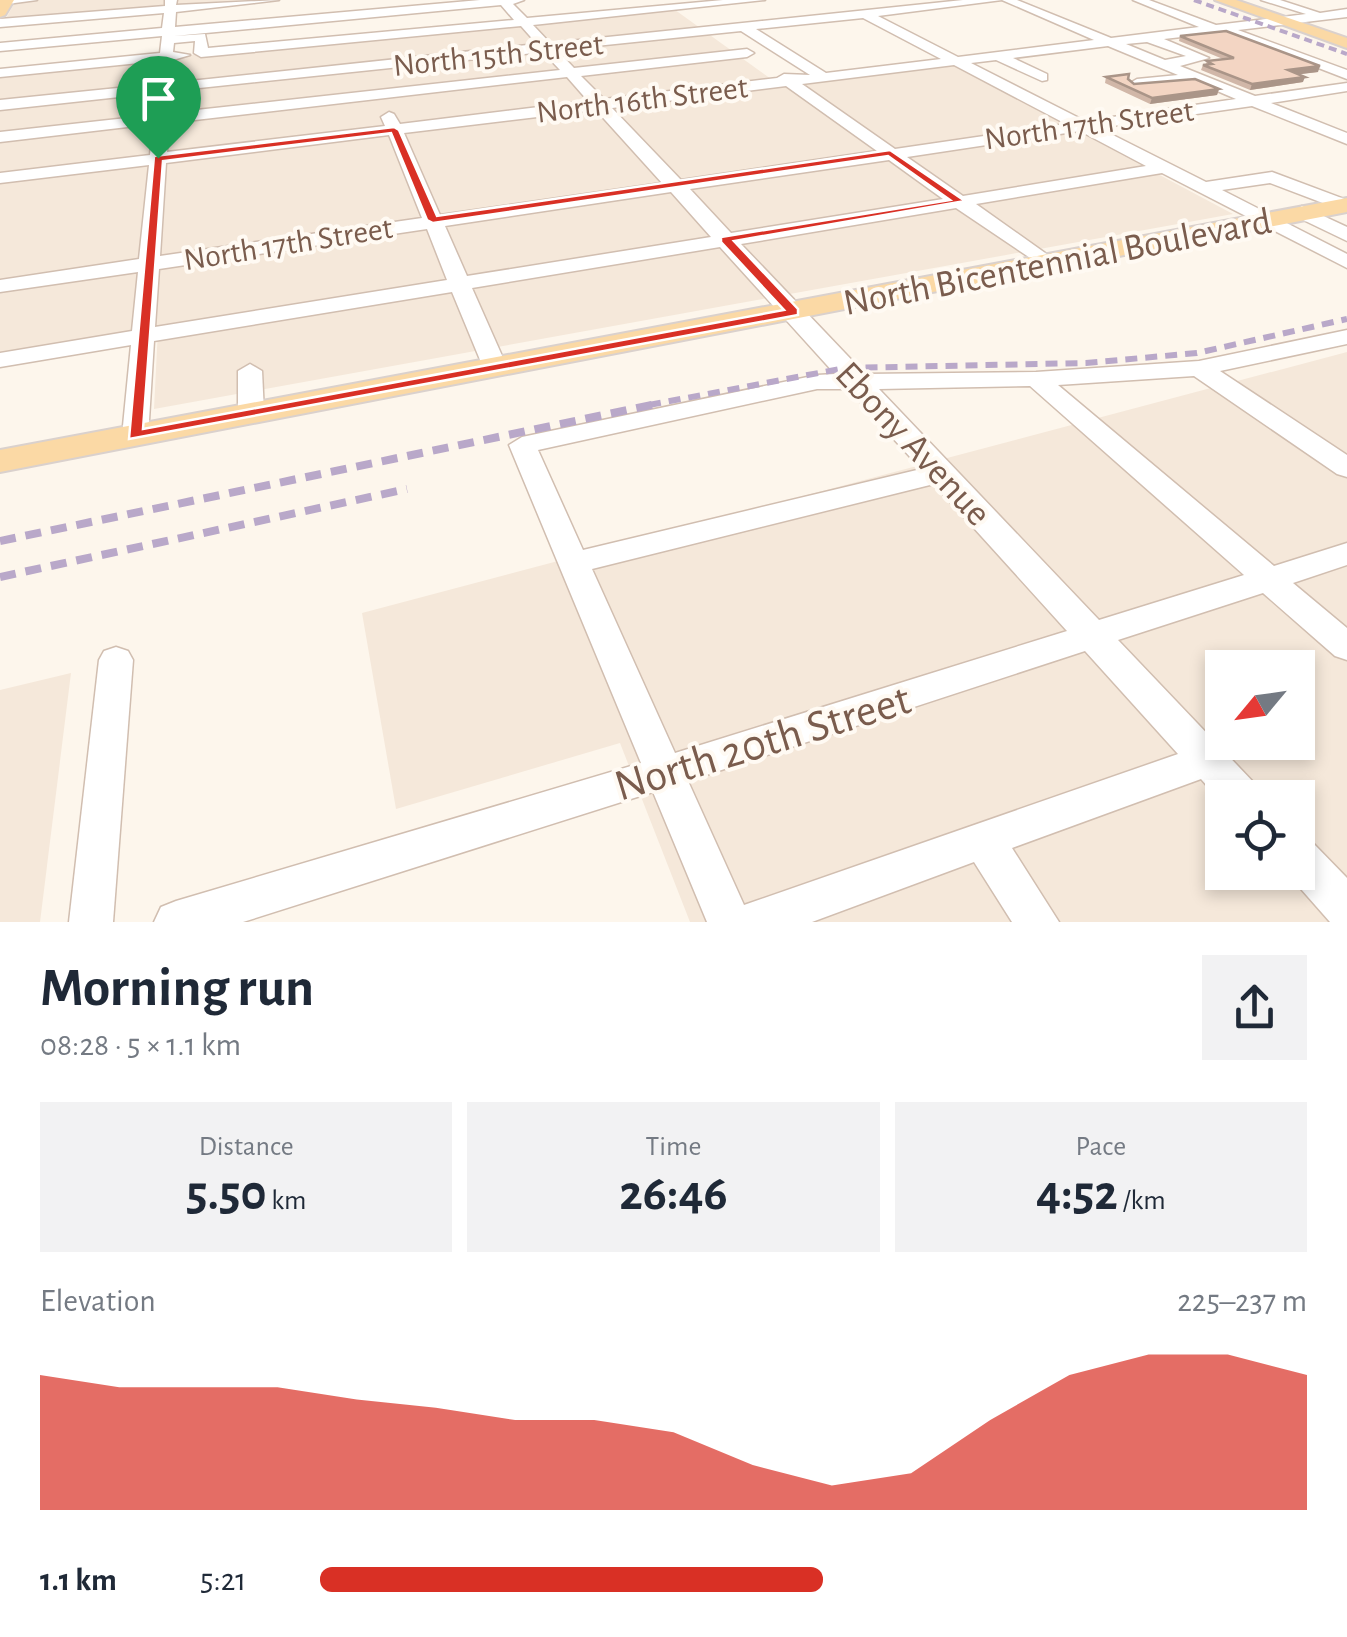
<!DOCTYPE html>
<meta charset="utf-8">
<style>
body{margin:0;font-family:"Alegreya Sans",sans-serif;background:#f2f2f3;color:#1f2937;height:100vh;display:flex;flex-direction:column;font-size:38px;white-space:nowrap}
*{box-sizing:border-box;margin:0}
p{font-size:32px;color:#747a83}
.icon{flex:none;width:55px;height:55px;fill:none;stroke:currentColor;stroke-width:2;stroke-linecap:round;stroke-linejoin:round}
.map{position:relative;height:922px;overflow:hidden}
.sheet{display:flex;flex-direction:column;background:#fff;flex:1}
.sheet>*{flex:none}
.needle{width:65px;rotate:241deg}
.tools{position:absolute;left:1205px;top:650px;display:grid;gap:20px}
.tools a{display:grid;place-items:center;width:110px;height:110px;border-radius:0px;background:#fff;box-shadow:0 5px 15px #0003;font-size:50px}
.pin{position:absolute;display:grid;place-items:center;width:85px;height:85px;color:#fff;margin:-102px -42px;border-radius:50% 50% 50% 0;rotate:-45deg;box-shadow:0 0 10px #0007}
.pin .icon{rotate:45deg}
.round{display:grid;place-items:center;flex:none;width:105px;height:105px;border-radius:0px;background:#f2f2f3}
.headline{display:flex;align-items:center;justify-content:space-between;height:170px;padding:0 40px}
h1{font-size:55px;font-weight:700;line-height:75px}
.stats{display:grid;grid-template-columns:repeat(3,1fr);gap:15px;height:170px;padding:10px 40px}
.stats div{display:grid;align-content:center;border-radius:0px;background:#f2f2f3;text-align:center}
.stats b{font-size:50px;font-weight:700}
.stats small{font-size:28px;font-weight:400}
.stats p{font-size:28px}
.chart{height:280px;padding:20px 40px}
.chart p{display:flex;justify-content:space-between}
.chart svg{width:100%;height:180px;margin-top:10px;fill:#d93025;opacity:.7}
ul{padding:0 40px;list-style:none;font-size:32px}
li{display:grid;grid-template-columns:160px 120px 1fr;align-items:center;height:75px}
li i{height:25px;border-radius:12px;background:#d93025}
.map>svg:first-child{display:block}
.residential{fill:#f5e8da;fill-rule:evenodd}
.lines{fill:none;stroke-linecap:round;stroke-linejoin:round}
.minor-casing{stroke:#d1beb0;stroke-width:3}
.major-casing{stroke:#dad1cd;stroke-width:4}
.minor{fill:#fff;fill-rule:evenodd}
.major{fill:#fbd9a5;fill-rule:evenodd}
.rail-far2{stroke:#b9a8c9;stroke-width:4;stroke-dasharray:8 5;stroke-linecap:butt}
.rail-far1{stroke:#b9a8c9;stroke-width:6;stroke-dasharray:12 8;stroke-linecap:butt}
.rail{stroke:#b9a8c9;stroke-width:8;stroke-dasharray:16 10;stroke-linecap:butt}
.wall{fill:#d1b7a8}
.shaded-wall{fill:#aa9588}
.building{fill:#f3d5c3;stroke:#aa9588;stroke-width:2.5}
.route{fill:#d93025;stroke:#fff;stroke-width:2.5;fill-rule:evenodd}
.labels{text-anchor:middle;stroke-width:8;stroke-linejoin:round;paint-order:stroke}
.far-street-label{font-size:32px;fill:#7a5c4d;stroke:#fffaf3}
.street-label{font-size:38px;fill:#7a5c4d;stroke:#fffaf3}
.near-street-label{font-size:45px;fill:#7a5c4d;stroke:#fffaf3}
</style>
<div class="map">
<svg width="1347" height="922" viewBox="0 0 1347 922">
<rect width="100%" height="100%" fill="#fdf6ec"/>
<g class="residential">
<path d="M16,0H259L4,22Z"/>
<path d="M671,7L782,87L955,66L1233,214L154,409L158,329L0,354V74Z"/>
<path d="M1347,352V922H690L620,743L396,809L362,613ZM1222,668H1298V742H1222ZM1222,798H1298V872H1222Z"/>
<path d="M71,673L40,922H0V690Z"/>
</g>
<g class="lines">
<defs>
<g id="minor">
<path d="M0,0H37L0,5Z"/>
<path d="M165,0H177L176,5L279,0L176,12L175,27L480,0H524L513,4L527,18L723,0H765L533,25L550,43L963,0H1017L1111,38L1199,27L1133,0H1149L1216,25L1306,14L1261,0H1280L1320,13L1347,9V17L1238,30L1347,70V79L1225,32L1164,39L1209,58L1180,66L1255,96L1347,83V91L1271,103L1347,133V144L1252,106L1099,128L1206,182L1272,172L1347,200L1344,211L1270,183L1222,190L1347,254V268L1162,173L976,204L1055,260L1058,264L1055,268L1048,270L956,208L741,244L865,374L1036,372L1199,361L1347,330V344L1220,371L1347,455V477L1337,474L1194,376L1058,385L1274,566L1347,543V565L1293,583L1347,628V660L1335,656L1263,593L1118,640L1257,786L1262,798H1222V803L1201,779L1012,848L1059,922H1012L974,862L812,922H707L653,792L243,922H154L161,907L176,901L641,763L509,445L522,437L817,375L835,374L720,247L472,288L507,367L495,374L483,367L452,292L154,341L148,436L144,442H126L122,436L131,345L0,367V353L132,331L138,272L0,292V280L139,259L149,165L0,183V173L150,155L153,124L0,142V132L154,115L156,93L0,110V100L157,84L159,61L0,77V69L160,53L162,36L0,51V43L162,28L164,13L0,27V19L165,6ZM1002,0L1094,40L958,57L878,16ZM501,5L514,20L208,48L205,34L174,36ZM863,18L941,59L826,73L756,29ZM521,26L537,44L171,83L173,60L190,55L173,52L174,43L195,41L194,53L201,57ZM741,31L810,75L784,74L777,78L604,99L581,76L747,57L754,53L747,49L574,68L557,50ZM1147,42L1186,56L1165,60L1126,44ZM1108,46L1178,75L1137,79L1130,83L1132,86L1194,81L1236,99L1085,121L971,63L996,60L1042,81L1047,80V74L1013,58ZM543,52L560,70L169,113L171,91ZM954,65L1066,124L895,149L802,84ZM567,77L588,101L400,124L394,114L389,112L381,117L385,126L167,152L169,123ZM786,86L877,151L681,180L612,108ZM596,110L662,183L440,215L404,133ZM1080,131L1146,166L963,196L907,157ZM389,135L422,218L160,256L166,163ZM889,160L943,199L731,233L690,189ZM671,192L711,237L467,276L445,226ZM427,229L447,280L155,327L159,269ZM1030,386L1244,575L1099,620L879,389ZM817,389H848L921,469L583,550L538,450ZM934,484L1067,631L675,753L592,569ZM1085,651L1178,754L744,905L688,781Z"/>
<path d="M1302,206L1347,227V241L1295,216L1293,212Z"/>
<path d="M250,364L262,371L264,413L251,421L238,413V371Z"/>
<path d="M116,647L128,651L133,660L113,922H69L99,660L104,651Z"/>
<path d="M1298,837L1313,843L1347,878V922H1330L1286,872H1298Z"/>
</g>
<g id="major">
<path d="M0,0H14L5,15L0,17Z"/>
<path d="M1215,0H1236L1347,38V48Z"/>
<path d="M1347,198V212L0,472V450Z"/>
</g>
</defs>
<use href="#minor" class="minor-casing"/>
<use href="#major" class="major-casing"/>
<use href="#minor" class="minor"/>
<use href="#major" class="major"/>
<path class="rail-far2" d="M1194,0L1347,54"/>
<path class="rail-far1" d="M649,405L845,368L1086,363L1197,353L1347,319"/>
<g class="rail">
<path d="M0,541L661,403"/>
<path d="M0,577L407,489"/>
</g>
</g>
<g class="wall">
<path d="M1180,36L1318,72L1299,74L1303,82L1250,90L1201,70L1203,65L1206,64L1207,61L1223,59L1179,41Z"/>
<path d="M1106,77L1134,84L1219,89L1217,95L1150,104L1105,83Z"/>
</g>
<g class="shaded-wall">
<path d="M1320,66L1318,72L1286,76L1288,70Z"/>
<path d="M1305,77L1303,82L1250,90L1252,84Z"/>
<path d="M1219,89L1217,95L1150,104L1152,98Z"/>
</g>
<g class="building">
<path d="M1226,31L1320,66L1288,70L1305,77L1252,84L1203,65L1212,64L1207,61L1234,58L1180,36Z"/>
<path d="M1129,74L1128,79L1134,84L1195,79L1219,89L1152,98L1106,77Z"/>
</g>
<path class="route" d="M394,127L399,130L437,216L890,150L965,201L734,241L798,309V315L129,439L154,156ZM391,133L427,220L433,223L888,156L950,200L721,237V242L784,310L143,429L163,161Z"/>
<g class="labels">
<g class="far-street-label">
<text transform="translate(498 54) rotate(-6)" y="11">North 15th Street</text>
<text transform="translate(642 99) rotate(-7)" y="11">North 16th Street</text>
<text transform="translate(1089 124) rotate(-8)" y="11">North 17th Street</text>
<text transform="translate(288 243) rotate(-9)" y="11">North 17th Street</text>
</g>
<g class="street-label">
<text transform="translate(1057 261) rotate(-11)" y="13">North Bicentennial Boulevard</text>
<text transform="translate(914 443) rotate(47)" y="13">Ebony Avenue</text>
</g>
<g class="near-street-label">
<text transform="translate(762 741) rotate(-17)" y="16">North 20th Street</text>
</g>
</g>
</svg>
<div class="tools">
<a><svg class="needle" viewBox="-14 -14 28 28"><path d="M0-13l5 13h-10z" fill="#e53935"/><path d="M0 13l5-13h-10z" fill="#747a83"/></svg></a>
<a><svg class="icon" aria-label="locate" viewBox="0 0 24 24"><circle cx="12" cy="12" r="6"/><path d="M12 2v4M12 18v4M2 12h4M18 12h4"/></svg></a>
</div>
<div class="pin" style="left:158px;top:158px;background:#1e9e55"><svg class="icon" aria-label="arrive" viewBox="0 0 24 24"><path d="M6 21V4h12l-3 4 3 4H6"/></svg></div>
</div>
<section class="sheet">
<div class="headline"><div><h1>Morning run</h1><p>08:28 · 5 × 1.1 km</p></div><a class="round"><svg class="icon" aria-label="share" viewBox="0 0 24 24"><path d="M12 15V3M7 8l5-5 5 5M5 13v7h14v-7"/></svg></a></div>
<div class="stats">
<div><p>Distance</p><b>5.50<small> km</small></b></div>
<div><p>Time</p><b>26:46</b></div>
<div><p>Pace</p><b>4:52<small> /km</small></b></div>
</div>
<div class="chart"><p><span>Elevation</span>225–237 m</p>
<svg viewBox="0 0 160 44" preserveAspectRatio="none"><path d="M0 44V11L10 14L20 14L30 14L40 17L50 19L60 22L70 22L80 25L90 33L100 38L110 35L120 22L130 11L140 6L150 6L160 11V44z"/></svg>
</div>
<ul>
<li><b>1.1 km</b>5:21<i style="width:51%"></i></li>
</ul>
</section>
